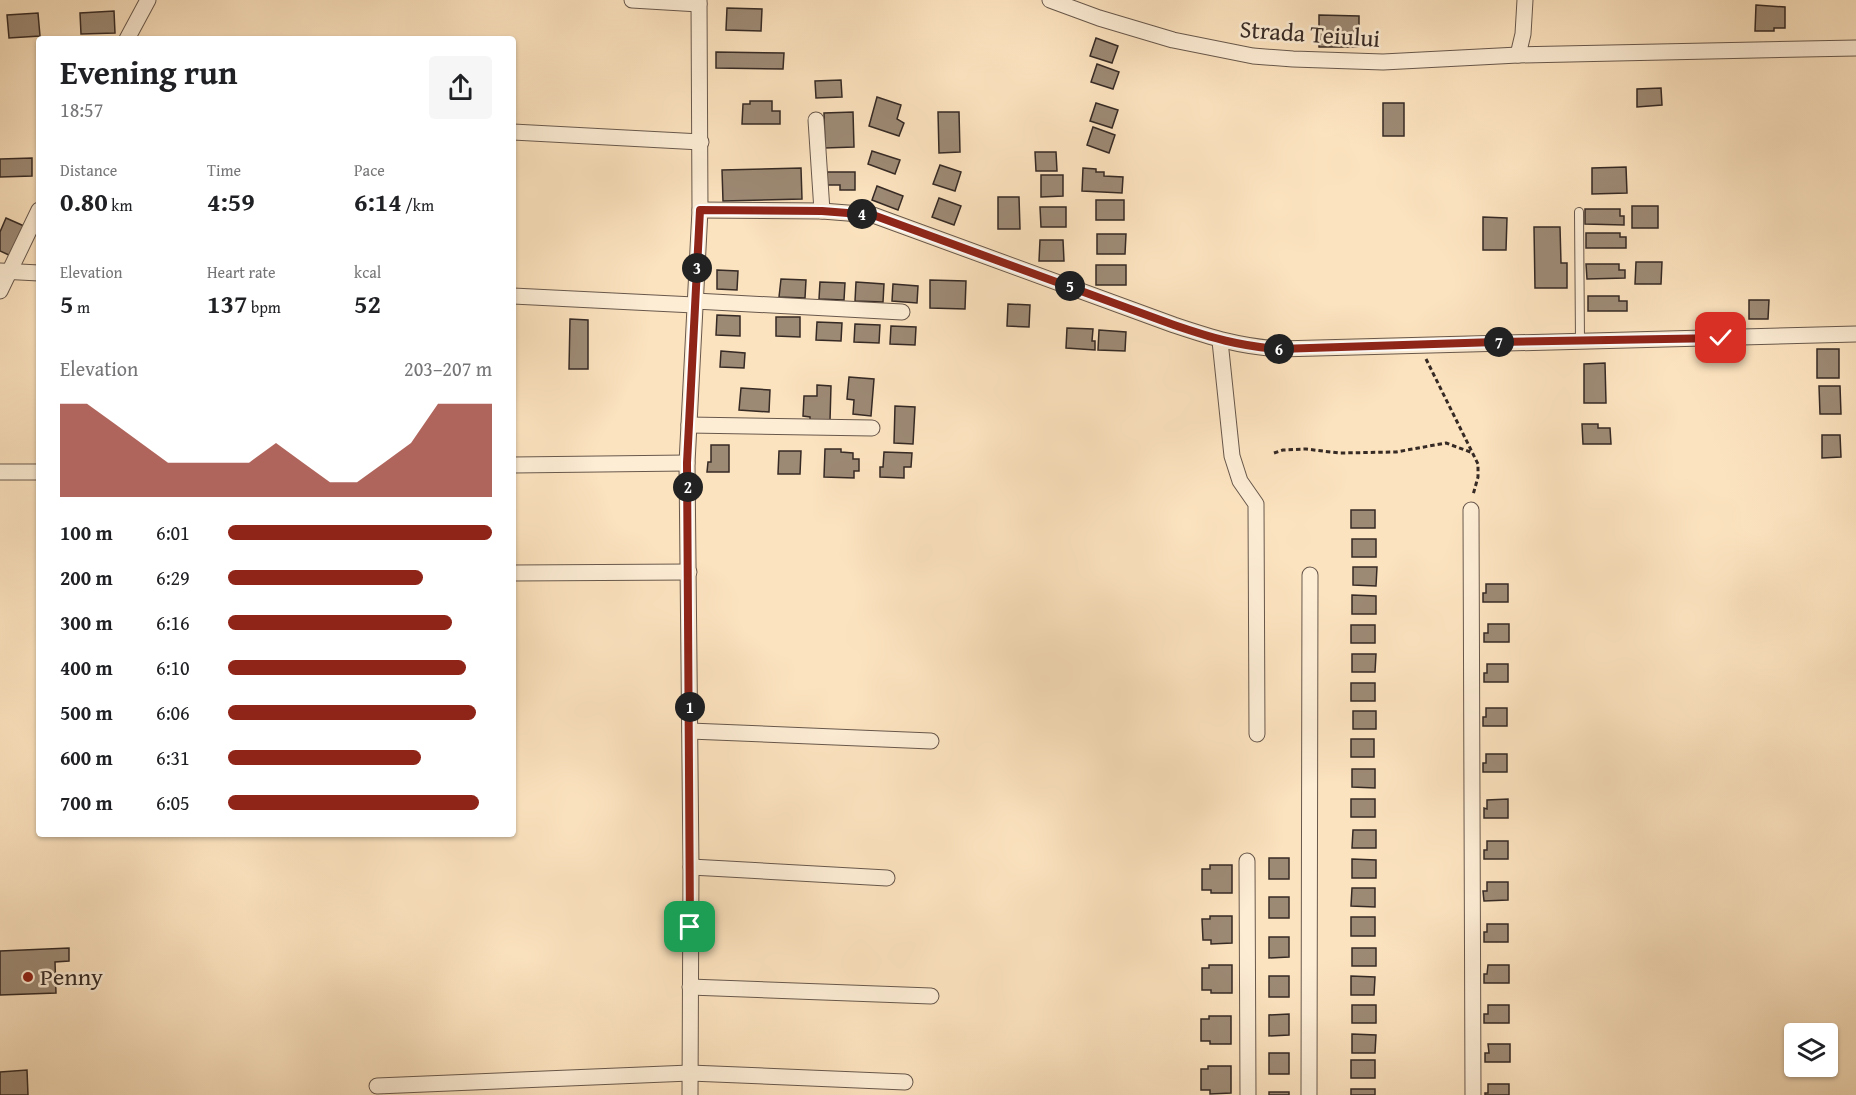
<!DOCTYPE html>
<meta charset="utf-8">
<style>
body{margin:0;font-family:"Gentium Book Plus",serif;background:#f6f6f6;color:#202124;height:100vh;display:flex;flex-direction:column;font-size:22px;white-space:nowrap}
*{box-sizing:border-box;margin:0}
p{font-size:20px;color:#757577}
.icon{flex:none;width:33px;height:33px;fill:none;stroke:currentColor;stroke-width:2;stroke-linecap:round;stroke-linejoin:round}
.map{position:relative;flex:1;overflow:hidden}
.drawer{position:absolute;left:36px;top:36px;width:480px;height:801px;display:flex;flex-direction:column;background:#fff;border-radius:6px;box-shadow:0 2px 4px #0004}
.drawer>*{flex:none}
.buttons{position:absolute;left:1784px;top:1023px;display:grid;gap:12px}
.buttons a{display:grid;place-items:center;width:54px;height:54px;border-radius:6px;background:#fff;box-shadow:0 2px 4px #0004;font-size:30px}
.pin{position:absolute;display:grid;place-items:center;width:51px;height:51px;color:#fff;margin:-26px;border-radius:12px;box-shadow:0 3px 9px #0006}
.km{position:absolute;width:30px;height:30px;margin:-15px;border-radius:50%;background:#222;color:#fff;font-size:16px;line-height:30px;text-align:center}
.round{display:grid;place-items:center;flex:none;width:63px;height:63px;border-radius:6px;background:#f6f6f6}
.summary{display:flex;align-items:center;justify-content:space-between;height:102px;padding:0 24px}
h1{font-size:33px;font-weight:700;line-height:45px}
.stats{display:grid;grid-template-columns:repeat(3,1fr);gap:9px;height:102px;padding:6px 24px}
.stats div{display:grid;align-content:center}
.stats b{font-size:26px;font-weight:700}
.stats small{font-size:16px;font-weight:400}
.stats p{font-size:16px}
.chart{height:168px;padding:12px 24px}
.chart p{display:flex;justify-content:space-between}
.chart svg{width:100%;height:108px;margin-top:6px;fill:#8f2418;opacity:.7}
ul{padding:0 24px;list-style:none;font-size:20px}
li{display:grid;grid-template-columns:96px 72px 1fr;align-items:center;height:45px}
li i{height:15px;border-radius:8px;background:#8f2418}
.map>svg:first-child{display:block}
.building{fill:#9d8a75;stroke:#362a25;stroke-width:1.5}
.lines{fill:none;stroke-linecap:round;stroke-linejoin:round}
.service-casing{stroke:#68584c;stroke-width:10}
.minor-casing{stroke:#68584c;stroke-width:17}
.path{stroke:#362a25;stroke-width:3;stroke-dasharray:4.5 3;stroke-linecap:butt}
.service{stroke:#fdedd5;stroke-width:8}
.minor{stroke:#fdedd5;stroke-width:15}
.route-casing{stroke:#fff;stroke-width:12}
.route{stroke:#8f2418;stroke-width:8}
.poi-dot{fill:#8f2418;stroke:#fdedd5;stroke-width:2}
.labels{text-anchor:middle;stroke-width:5;stroke-linejoin:round;paint-order:stroke}
.street-label{font-size:24px;fill:#362a25;stroke:#fdedd5}
.poi-label{font-size:24px;fill:#362a25;stroke:#fdedd5;text-anchor:start}
</style>
<div class="map">
<svg width="1856" height="1095" viewBox="0 0 1856 1095">
<rect width="100%" height="100%" fill="#fce3bf"/>
<filter id="stains"><feTurbulence type="fractalNoise" baseFrequency=".00333" numOctaves="4"/><feColorMatrix values="0 0 0 0 .2 0 0 0 0 .09 0 0 0 0 .02 0 0 0 .5 -.17"/></filter>
<radialGradient id="worn" r=".72"><stop offset=".6" stop-color="#630" stop-opacity="0"/><stop offset="1" stop-color="#630" stop-opacity=".3"/></radialGradient>
<g class="building">
<path d="M1756,5L1785,7V28H1774V31H1755Z"/>
<path d="M727,8L762,9L761,31L726,30Z"/>
<path d="M114,11L115,33L81,34L80,13Z"/>
<path d="M38,13L40,36L9,38L7,15Z"/>
<path d="M1319,15L1359,16V47H1319Z"/>
<path d="M1096,38L1118,46L1112,63L1090,56Z"/>
<path d="M716,52L784,53L783,69L716,68Z"/>
<path d="M1097,64L1119,72L1113,89L1091,82Z"/>
<path d="M841,80L842,97L816,98L815,81Z"/>
<path d="M1661,88L1662,105L1637,107V89Z"/>
<path d="M877,97L901,105L897,119L904,123L899,136L869,126Z"/>
<path d="M750,101H772V111H780V124H742L743,104H750Z"/>
<path d="M1096,103L1118,110L1112,128L1090,121Z"/>
<rect x="1383" y="103" width="21" height="33"/>
<path d="M853,112L854,147L825,148L824,113Z"/>
<path d="M938,112H959L960,152L939,153Z"/>
<path d="M1093,127L1115,135L1109,153L1087,145Z"/>
<path d="M872,151L900,160L895,174L868,164Z"/>
<path d="M1035,152H1056L1057,171H1036Z"/>
<path d="M32,158V176L0,177V159Z"/>
<path d="M940,165L961,172L955,191L933,184Z"/>
<path d="M1626,167L1627,193L1592,194V168Z"/>
<path d="M801,168L802,199L723,201L722,170Z"/>
<path d="M1083,168L1096,169V172H1104V176L1123,177L1122,193L1082,191Z"/>
<path d="M827,172H855V190H840V185H827Z"/>
<path d="M1041,175H1063V196L1041,197Z"/>
<path d="M877,186L903,196L898,210L872,200Z"/>
<path d="M998,197H1019L1020,229H998Z"/>
<path d="M939,198L961,206L954,225L932,217Z"/>
<rect x="1096" y="200" width="28" height="20"/>
<rect x="1632" y="206" width="26" height="22"/>
<path d="M1040,207H1066V227H1041Z"/>
<path d="M1585,209H1620V216H1624V225L1585,224Z"/>
<path d="M1483,217L1507,218L1506,250H1483Z"/>
<path d="M6,218L24,226L11,256L0,251V232Z"/>
<path d="M1534,227H1560L1561,263H1567V288H1535Z"/>
<path d="M1586,233H1620V237H1626V248H1586Z"/>
<path d="M1097,234H1126L1125,254H1097Z"/>
<path d="M1040,240H1063L1064,261H1039Z"/>
<path d="M1636,262H1662L1661,284H1635Z"/>
<path d="M1586,264H1619V270H1625V278L1587,279Z"/>
<rect x="1096" y="265" width="30" height="20"/>
<path d="M717,270L738,271L737,290L717,289Z"/>
<path d="M781,279L806,280L805,298L779,297Z"/>
<path d="M930,280L966,281L965,309L930,308Z"/>
<path d="M820,282L845,283L844,300L819,299Z"/>
<path d="M856,282L884,284L883,302L855,301Z"/>
<path d="M893,284L918,286L917,303L892,301Z"/>
<path d="M1588,296H1619V301H1627V311H1588Z"/>
<path d="M1749,300H1769L1768,319H1749Z"/>
<path d="M1008,304L1030,305L1029,327L1007,326Z"/>
<path d="M717,315L740,316V336L716,335Z"/>
<path d="M776,317H800V337L776,336Z"/>
<path d="M570,319L588,320V369H569Z"/>
<path d="M817,322L842,323L841,341L816,340Z"/>
<path d="M855,324L880,325L879,343L854,342Z"/>
<path d="M891,326L916,327L915,345L890,344Z"/>
<path d="M1067,328L1093,329L1092,341H1095V350L1066,348Z"/>
<path d="M1099,330L1126,332L1125,351L1098,350Z"/>
<rect x="1817" y="349" width="22" height="29"/>
<path d="M721,351L745,353L744,368L720,367Z"/>
<path d="M1605,363L1606,403H1584V364Z"/>
<path d="M849,377L874,379L871,416L853,414L854,400L847,399Z"/>
<path d="M817,385L831,386L830,421H810V417L803,416L804,396H817Z"/>
<path d="M1819,386H1840L1841,414H1820Z"/>
<path d="M741,388L770,390L769,412L739,410Z"/>
<path d="M895,406L915,407L913,444L894,443Z"/>
<path d="M1582,424H1598V428H1610L1611,444H1583Z"/>
<path d="M1822,435H1840L1841,457L1822,458Z"/>
<path d="M711,445H729V472H707L708,462H711Z"/>
<path d="M825,449H841V452L853,453V459H859V471H854V478L824,477Z"/>
<path d="M779,451H801L800,474H778Z"/>
<path d="M884,452L912,453L911,467H904V478L880,477V467H883Z"/>
<rect x="1351" y="510" width="24" height="18"/>
<rect x="1352" y="539" width="24" height="18"/>
<path d="M1353,567H1377L1376,586L1353,585Z"/>
<path d="M1486,584H1508V602H1483V593H1486Z"/>
<path d="M1352,595L1376,596V614H1352Z"/>
<path d="M1488,624H1509V642H1484V633H1488Z"/>
<rect x="1351" y="625" width="24" height="18"/>
<path d="M1352,654H1376L1375,672H1352Z"/>
<path d="M1487,664H1508V682H1484V673H1487Z"/>
<rect x="1351" y="683" width="24" height="18"/>
<path d="M1486,708H1507V726H1483V717H1486Z"/>
<rect x="1353" y="711" width="23" height="18"/>
<rect x="1351" y="739" width="23" height="18"/>
<path d="M1486,754H1507V772H1483V763H1486Z"/>
<path d="M1352,769H1375V788L1352,787Z"/>
<rect x="1351" y="799" width="24" height="18"/>
<path d="M1508,799V818H1484V808L1487,809V800Z"/>
<path d="M1353,830H1376V848H1352Z"/>
<path d="M1487,841H1508V859H1484V850H1487Z"/>
<rect x="1269" y="858" width="20" height="21"/>
<path d="M1352,859L1376,860V878H1352Z"/>
<path d="M1210,865H1232V893H1211V890H1202V869H1210Z"/>
<path d="M1487,882H1508V900L1484,901L1483,891H1487Z"/>
<path d="M1352,888H1375V907L1351,906Z"/>
<rect x="1269" y="897" width="20" height="21"/>
<path d="M1210,916H1232V943L1211,944V940H1203L1202,919H1210Z"/>
<rect x="1351" y="917" width="24" height="19"/>
<path d="M1487,924H1508V942H1484V932H1487Z"/>
<path d="M1269,937H1289V957L1269,958Z"/>
<path d="M69,948V961L55,962L56,993L0,995V951Z"/>
<rect x="1352" y="948" width="24" height="18"/>
<path d="M1209,965H1232V993H1211V990H1202V968H1209Z"/>
<path d="M1488,965H1509V983H1484V974H1487Z"/>
<rect x="1269" y="976" width="20" height="21"/>
<path d="M1351,976L1375,977L1374,995H1351Z"/>
<rect x="1352" y="1005" width="24" height="18"/>
<path d="M1488,1005H1509V1023H1484V1014H1488Z"/>
<path d="M1289,1014V1035L1269,1036V1015Z"/>
<path d="M1209,1016H1231V1044H1210V1041H1201V1019H1209Z"/>
<path d="M1352,1034L1376,1035L1375,1053H1352Z"/>
<path d="M1488,1044H1510V1062H1485V1053H1489Z"/>
<rect x="1269" y="1053" width="20" height="21"/>
<rect x="1351" y="1060" width="24" height="18"/>
<path d="M1208,1066H1231V1093L1210,1094V1090H1201V1069H1208Z"/>
<path d="M27,1070L28,1095H0V1072Z"/>
<path d="M1488,1084H1509V1095H1485V1093H1488Z"/>
<rect x="1351" y="1089" width="24" height="6"/>
<rect x="1269" y="1092" width="20" height="3"/>
</g>
<g class="lines">
<defs>
<path id="service" d="M1579,212L1580,341"/>
<g id="minor">
<path d="M632,0L699,4"/>
<path d="M1050,0L1099,18L1173,40L1253,56L1293,59L1383,62L1518,55L1856,48"/>
<path d="M127,39L148,0"/>
<path d="M1518,55L1523,34L1525,0"/>
<path d="M816,120L822,211"/>
<path d="M513,132L701,142"/>
<path d="M700,210L822,211L873,215L1174,325C1213,338 1238,346 1279,349L1856,334"/>
<path d="M0,271L39,273"/>
<path d="M0,291L39,210"/>
<path d="M513,296L694,305"/>
<path d="M695,301L902,312"/>
<path d="M1220,341L1232,456L1240,481L1256,504L1257,734"/>
<path d="M689,425L872,428"/>
<path d="M513,465L687,463"/>
<path d="M0,472H39"/>
<path d="M1471,510L1473,1095"/>
<path d="M513,573L689,572"/>
<path d="M690,731L931,741"/>
<path d="M1247,861L1248,1095"/>
<path d="M691,867L887,878"/>
<path d="M690,987L931,996"/>
<path d="M377,1086L690,1073L905,1082"/>
<path d="M690,1095L691,867L687,463L700,210L699,0"/>
<path d="M1309,1095L1310,575"/>
</g>
</defs>
<use href="#service" class="service-casing"/>
<use href="#minor" class="minor-casing"/>
<g class="path">
<path d="M1426,359L1478,464V477L1473,495"/>
<path d="M1274,453L1283,450L1306,449L1339,453L1396,452L1446,443L1473,453"/>
</g>
<use href="#service" class="service"/>
<use href="#minor" class="minor"/>
</g>
<g class="lines">
<defs>
<path id="route" d="M690,927L687,463L700,210L822,211L873,215L1174,325C1212,338 1239,346 1279,349L1496,342L1721,338"/>
</defs>
<use href="#route" class="route-casing"/>
<use href="#route" class="route"/>
</g>
<circle class="poi-dot" cx="28" cy="977" r="6"/>
<g class="labels">
<g class="street-label">
<text transform="translate(1310 34) rotate(4)" y="8">Strada Teiului</text>
</g>
<g class="poi-label">
<text x="40" y="985">Penny</text>
</g>
</g>
<rect width="100%" height="100%" filter="url(#stains)"/>
<rect width="100%" height="100%" fill="url(#worn)"/>
</svg>
<div class="buttons">
<a><svg class="icon" aria-label="layers" viewBox="0 0 24 24"><path d="M12 4l9 5-9 5-9-5zM3 14l9 5 9-5"/></svg></a>
</div>
<div class="pin" style="left:690px;top:927px;background:#1e9e55"><svg class="icon" aria-label="arrive" viewBox="0 0 24 24"><path d="M6 21V4h12l-3 4 3 4H6"/></svg></div>
<div class="pin" style="left:1721px;top:338px;background:#d93025"><svg class="icon" aria-label="check" viewBox="0 0 24 24"><path d="M5 12l5 5 9-10"/></svg></div>
<b class="km" style="left:690px;top:707px">1</b>
<b class="km" style="left:688px;top:487px">2</b>
<b class="km" style="left:697px;top:268px">3</b>
<b class="km" style="left:862px;top:214px">4</b>
<b class="km" style="left:1070px;top:286px">5</b>
<b class="km" style="left:1279px;top:349px">6</b>
<b class="km" style="left:1499px;top:342px">7</b>
<section class="drawer">
<div class="summary"><div><h1>Evening run</h1><p>18:57</p></div><a class="round"><svg class="icon" aria-label="share" viewBox="0 0 24 24"><path d="M12 15V3M7 8l5-5 5 5M5 13v7h14v-7"/></svg></a></div>
<div class="stats">
<div><p>Distance</p><b>0.80<small> km</small></b></div>
<div><p>Time</p><b>4:59</b></div>
<div><p>Pace</p><b>6:14<small> /km</small></b></div>
</div>
<div class="stats">
<div><p>Elevation</p><b>5<small> m</small></b></div>
<div><p>Heart rate</p><b>137<small> bpm</small></b></div>
<div><p>kcal</p><b>52</b></div>
</div>
<div class="chart"><p><span>Elevation</span>203–207 m</p>
<svg viewBox="0 0 160 44" preserveAspectRatio="none"><path d="M0 44V6L10 6L20 14L30 22L40 30L50 30L60 30L70 30L80 22L90 30L100 38L110 38L120 30L130 22L140 6L150 6L160 6V44z"/></svg>
</div>
<ul>
<li><b>100 m</b>6:01<i style="width:100%"></i></li>
<li><b>200 m</b>6:29<i style="width:74%"></i></li>
<li><b>300 m</b>6:16<i style="width:85%"></i></li>
<li><b>400 m</b>6:10<i style="width:90%"></i></li>
<li><b>500 m</b>6:06<i style="width:94%"></i></li>
<li><b>600 m</b>6:31<i style="width:73%"></i></li>
<li><b>700 m</b>6:05<i style="width:95%"></i></li>
</ul>
</section>
</div>
